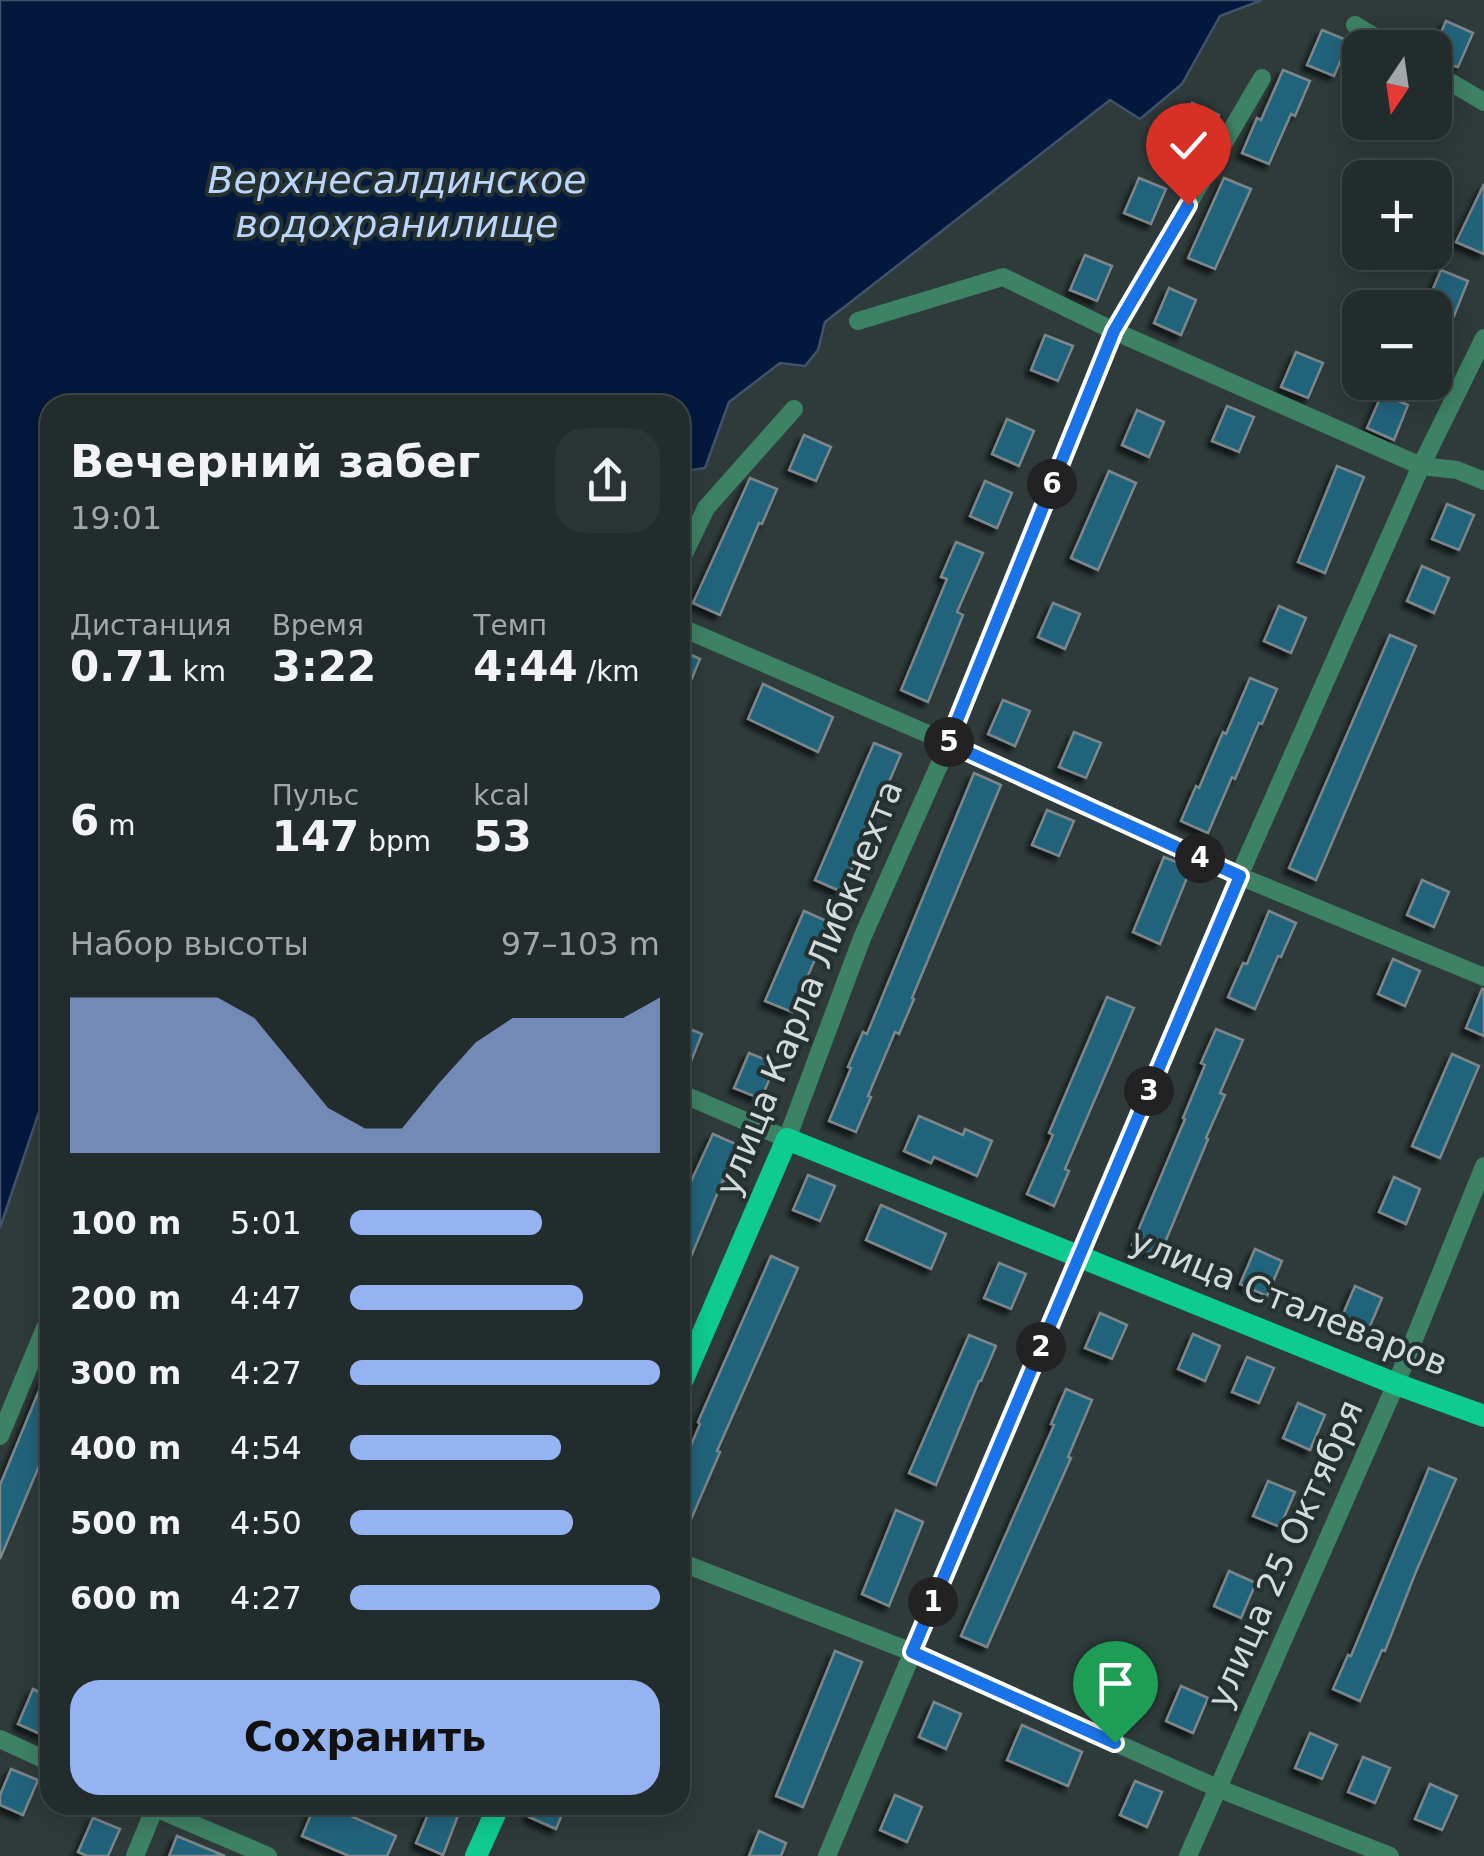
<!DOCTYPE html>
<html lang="ru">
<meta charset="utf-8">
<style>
body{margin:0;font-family:"DejaVu Sans",sans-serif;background:#2b3434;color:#f1f3f6;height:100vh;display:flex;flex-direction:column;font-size:38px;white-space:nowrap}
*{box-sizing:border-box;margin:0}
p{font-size:32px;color:#a3a7a9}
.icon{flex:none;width:55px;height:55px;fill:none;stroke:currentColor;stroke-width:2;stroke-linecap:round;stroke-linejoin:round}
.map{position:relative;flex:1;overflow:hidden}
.side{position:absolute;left:40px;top:395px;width:650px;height:1420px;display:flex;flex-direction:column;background:#232c2c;border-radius:30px;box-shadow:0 5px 25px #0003,0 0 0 2px #404848}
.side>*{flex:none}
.needle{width:65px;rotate:193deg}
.buttons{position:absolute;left:1342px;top:30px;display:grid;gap:20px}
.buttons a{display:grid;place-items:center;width:110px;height:110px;border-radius:20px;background:#232c2c;box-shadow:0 5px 25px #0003,0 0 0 2px #404848;font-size:50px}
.pin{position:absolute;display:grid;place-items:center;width:85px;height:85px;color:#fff;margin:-102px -42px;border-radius:50% 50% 50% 0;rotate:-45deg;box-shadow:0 0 10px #0007}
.pin .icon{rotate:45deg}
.km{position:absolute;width:50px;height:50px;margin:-25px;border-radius:50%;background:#222;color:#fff;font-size:28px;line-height:50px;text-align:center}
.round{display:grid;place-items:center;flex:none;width:105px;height:105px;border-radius:30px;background:#2b3434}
.summary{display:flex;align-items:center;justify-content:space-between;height:170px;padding:0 30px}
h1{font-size:45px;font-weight:600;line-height:75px}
.stats{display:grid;grid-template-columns:repeat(3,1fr);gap:15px;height:170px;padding:10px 30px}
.stats div{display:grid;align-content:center}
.stats b{font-size:42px;font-weight:600}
.stats small{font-size:28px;font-weight:400}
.stats p{font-size:28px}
.chart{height:280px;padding:20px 30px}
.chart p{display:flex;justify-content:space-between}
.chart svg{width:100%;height:180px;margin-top:10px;fill:#95b2f1;opacity:.7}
.primary-button{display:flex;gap:20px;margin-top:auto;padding:20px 30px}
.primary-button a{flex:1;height:115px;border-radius:30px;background:#95b2f1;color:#111;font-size:40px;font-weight:600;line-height:115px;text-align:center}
ul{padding:0 30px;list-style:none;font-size:32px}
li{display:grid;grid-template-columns:160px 120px 1fr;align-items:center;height:75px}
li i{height:25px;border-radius:12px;background:#95b2f1}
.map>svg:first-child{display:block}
.water{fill:#03183d;stroke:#41526c;stroke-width:2.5}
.building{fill:#22637c;stroke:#7b868b;stroke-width:2.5;filter:url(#shadow)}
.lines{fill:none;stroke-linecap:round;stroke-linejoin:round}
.minor{stroke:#3e8265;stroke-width:18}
.major{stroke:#0ecb90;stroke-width:22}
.route-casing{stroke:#fff;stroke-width:20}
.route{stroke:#1a73e8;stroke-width:12}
.labels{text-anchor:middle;stroke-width:8;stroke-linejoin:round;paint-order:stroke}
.street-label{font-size:35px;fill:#d3dada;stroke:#253030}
.water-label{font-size:38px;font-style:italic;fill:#bbd5fd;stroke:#253030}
</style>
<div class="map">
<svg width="1484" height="1856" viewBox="0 0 1484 1856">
<defs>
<filter id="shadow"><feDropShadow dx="-5" dy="5" stdDeviation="2.5" flood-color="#0009"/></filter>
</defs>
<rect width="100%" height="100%" fill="#2f3a3a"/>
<path class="water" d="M0,0H1262L1220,16L1182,84L1140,119L1110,100L825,322L818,350L805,366L780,363L729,402L705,468L680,472V405H50V1079L0,1228Z"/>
<g class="building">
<path d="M1446,21L1473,33L1458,67L1435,61V46Z"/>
<path d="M1322,30L1349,41L1334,76L1307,65Z"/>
<path d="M1283,70L1310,81L1295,116L1291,114L1269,164L1242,153L1257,118L1261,120Z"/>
<path d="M1192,103L1219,115L1205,150L1178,138Z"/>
<path d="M1139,178L1166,189L1151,224L1124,213Z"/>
<path d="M1224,178L1251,189L1215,269L1188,258Z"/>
<path d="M1484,184V254L1456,242Z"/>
<path d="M1085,255L1112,266L1097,301L1070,290Z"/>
<path d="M1441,270L1468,281L1454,316L1447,313L1435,341V308L1426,305Z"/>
<path d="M1169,288L1196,300L1181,335L1154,323Z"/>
<path d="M1045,335L1073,346L1058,381L1031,370Z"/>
<path d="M1296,352L1323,363L1308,398L1281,387Z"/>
<path d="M1382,394L1408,405L1394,440L1367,428Z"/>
<path d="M1227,406L1254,417L1239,452L1212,441Z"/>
<path d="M1137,410L1164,422L1149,457L1122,445Z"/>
<path d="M1007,419L1034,431L1019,466L992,454Z"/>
<path d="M804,435L831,447L816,481L789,470Z"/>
<path d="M1337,466L1364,477L1325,573L1298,562Z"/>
<path d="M1109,471L1136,483L1098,570L1071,558Z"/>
<path d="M750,478L777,489L762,524L759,523L720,615L693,603Z"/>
<path d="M985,481L1012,493L997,528L970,516Z"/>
<path d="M1447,504L1474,515L1459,550L1432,539Z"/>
<path d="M956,542L983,553L957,612L963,615L928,702L901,690L947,579L941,577Z"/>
<path d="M1422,566L1449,578L1434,613L1407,601Z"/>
<path d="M1053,603L1080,614L1065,649L1038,637Z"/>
<path d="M1279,606L1306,618L1291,653L1264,641Z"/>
<path d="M1390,635L1416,646L1316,880L1289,868Z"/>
<path d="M680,650L700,659L680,707Z"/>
<path d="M1250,678L1277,689L1262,724L1259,723L1235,779L1232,777L1208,833L1181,821L1196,786L1199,788L1223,732L1226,734Z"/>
<path d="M763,684L833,717L818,752L748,719Z"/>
<path d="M1003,700L1030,711L1015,746L988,734Z"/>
<path d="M1074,732L1101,743L1086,778L1059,767Z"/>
<path d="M874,743L901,754L842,892L815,880Z"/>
<path d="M974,773L1001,785L912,998L914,999L899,1034L895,1032L868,1096L871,1097L856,1132L829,1121L851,1068L848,1067L863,1032L867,1034Z"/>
<path d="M1047,810L1074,821L1059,856L1032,845Z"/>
<path d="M1164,857L1191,868L1160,944L1133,932Z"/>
<path d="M1422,880L1449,892L1434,927L1407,915Z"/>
<path d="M804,911L831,923L792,1012L765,1001Z"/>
<path d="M1269,911L1296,923L1281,957L1278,956L1255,1009L1228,997L1243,963L1247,964Z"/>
<path d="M1393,959L1420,971L1405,1006L1378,994Z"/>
<path d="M1482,989H1484V1036L1466,1028Z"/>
<path d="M1107,997L1134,1008L1065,1169L1069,1171L1054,1206L1027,1194L1053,1135L1049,1133Z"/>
<path d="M680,1025L702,1034L683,1081H680Z"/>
<path d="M1216,1029L1243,1040L1220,1093L1225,1095L1206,1138L1208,1139L1159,1257L1132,1245L1185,1119L1183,1118L1205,1065L1201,1063Z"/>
<path d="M749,1053L776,1064L761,1099L734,1088Z"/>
<path d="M1452,1054L1479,1066L1440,1158L1412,1146Z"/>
<path d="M919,1116L963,1135L965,1129L992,1141L977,1176L934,1157L931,1163L904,1151Z"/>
<path d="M713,1134L740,1146L725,1181L723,1180L680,1283V1205Z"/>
<path d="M808,1175L835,1186L820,1221L793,1210Z"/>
<path d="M1394,1177L1420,1189L1406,1224L1379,1212Z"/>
<path d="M881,1205L946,1234L931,1269L866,1240Z"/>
<path d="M1255,1249L1282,1261L1267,1296L1240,1284Z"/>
<path d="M771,1256L798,1268L717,1451L720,1452L680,1545V1471L700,1424L698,1422Z"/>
<path d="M999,1263L1026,1274L1011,1309L984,1298Z"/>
<path d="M1355,1286L1382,1298L1367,1333L1340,1321Z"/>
<path d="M1100,1313L1127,1325L1112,1359L1085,1348Z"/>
<path d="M1193,1334L1220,1346L1205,1381L1178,1369Z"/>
<path d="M969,1335L996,1346L981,1381H979L936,1485L909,1473Z"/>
<path d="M1247,1357L1274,1368L1259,1403L1232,1392Z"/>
<path d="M50,1364V1440L0,1559V1485Z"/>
<path d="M1066,1389L1092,1400L1068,1457L1071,1458L987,1647L961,1636L1054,1425L1051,1424Z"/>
<path d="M1298,1403L1325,1415L1310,1450L1283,1438Z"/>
<path d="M1429,1468L1456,1479L1415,1574L1385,1651L1382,1650L1360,1701L1333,1689L1348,1655L1351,1656Z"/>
<path d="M1268,1481L1295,1492L1280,1527L1253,1516Z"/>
<path d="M896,1510L923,1522L889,1606L862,1594Z"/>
<path d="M1229,1571L1256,1583L1241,1618L1214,1606Z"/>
<path d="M835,1651L862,1662L803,1807L776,1796Z"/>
<path d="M1181,1686L1208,1698L1193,1733L1166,1721Z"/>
<path d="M33,1689L50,1697V1724L45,1736L18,1724Z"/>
<path d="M934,1702L961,1714L946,1749L919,1737Z"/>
<path d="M1022,1725L1082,1752L1068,1786L1007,1760Z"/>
<path d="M1310,1733L1337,1745L1322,1779L1295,1768Z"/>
<path d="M1363,1757L1390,1768L1375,1803L1348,1792Z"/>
<path d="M11,1769L38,1780L23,1815L0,1805V1795Z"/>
<path d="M1135,1781L1162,1792L1147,1827L1120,1815Z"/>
<path d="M1430,1784L1457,1796L1442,1830L1415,1819Z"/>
<path d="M895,1795L922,1807L907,1842L880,1830Z"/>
<path d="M315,1805H326L396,1836L387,1856H349L302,1836Z"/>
<path d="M432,1805H462L443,1855L416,1843Z"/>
<path d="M534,1805H566L556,1829L529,1817Z"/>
<path d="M93,1818L120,1829L108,1856H87L78,1852Z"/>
<path d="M759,1831L786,1843L781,1856H749Z"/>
<path d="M177,1836L225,1856H169Z"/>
</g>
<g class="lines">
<g class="minor">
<path d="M1355,25L1393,48"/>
<path d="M1435,73L1484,102"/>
<path d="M858,321L1003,277L1114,331L1421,466L1457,470L1484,481"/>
<path d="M680,562L706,508L794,409"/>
<path d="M680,627L949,743L1239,876L1484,977"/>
<path d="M680,1093L787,1139L862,938L949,743L1114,331L1262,78"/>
<path d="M0,1436L50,1316"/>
<path d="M680,1562L912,1652L1217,1788L1390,1856"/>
<path d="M0,1739L50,1762"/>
<path d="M148,1805L268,1856"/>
<path d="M135,1856L156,1805"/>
<path d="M827,1856L1239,876L1421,466L1484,338"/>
<path d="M1188,1856L1396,1384L1484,1166"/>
</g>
<g class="major">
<path d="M680,1386L787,1139L1396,1384L1484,1416"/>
<path d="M476,1856L499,1805"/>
</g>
</g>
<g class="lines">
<defs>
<path id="route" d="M1115,1743L912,1652L1240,876L948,743L1114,331L1188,205"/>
</defs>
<use href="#route" class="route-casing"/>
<use href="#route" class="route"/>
</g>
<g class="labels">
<g class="street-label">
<text transform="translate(809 988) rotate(-68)" y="12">улица Карла Либкнехта</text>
<text transform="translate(1289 1302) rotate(22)" y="12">улица Сталеваров</text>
<text transform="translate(1285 1554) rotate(-66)" y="12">улица 25 Октября</text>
</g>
<g class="water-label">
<text x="397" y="193">Верхнесалдинское<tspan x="397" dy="44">водохранилище</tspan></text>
</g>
</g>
</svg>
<div class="buttons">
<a><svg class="needle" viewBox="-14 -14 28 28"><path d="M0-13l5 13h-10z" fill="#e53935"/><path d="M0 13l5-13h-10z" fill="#a3a7a9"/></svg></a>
<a>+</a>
<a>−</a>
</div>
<div class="pin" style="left:1115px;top:1743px;background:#1e9e55"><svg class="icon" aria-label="arrive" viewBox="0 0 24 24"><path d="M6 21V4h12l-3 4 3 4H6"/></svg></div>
<div class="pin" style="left:1188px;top:205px;background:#d93025"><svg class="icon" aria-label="check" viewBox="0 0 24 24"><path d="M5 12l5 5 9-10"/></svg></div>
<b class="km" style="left:933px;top:1602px">1</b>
<b class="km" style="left:1041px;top:1347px">2</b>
<b class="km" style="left:1149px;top:1091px">3</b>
<b class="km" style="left:1200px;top:858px">4</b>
<b class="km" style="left:949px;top:742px">5</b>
<b class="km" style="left:1052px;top:484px">6</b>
<section class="side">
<div class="summary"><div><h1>Вечерний забег</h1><p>19:01</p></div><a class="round"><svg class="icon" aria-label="share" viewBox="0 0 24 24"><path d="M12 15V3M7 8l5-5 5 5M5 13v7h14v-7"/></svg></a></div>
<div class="stats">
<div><p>Дистанция</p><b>0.71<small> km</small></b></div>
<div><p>Время</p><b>3:22</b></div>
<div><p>Темп</p><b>4:44<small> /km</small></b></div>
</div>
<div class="stats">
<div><b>6<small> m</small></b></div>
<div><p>Пульс</p><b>147<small> bpm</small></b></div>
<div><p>kcal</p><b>53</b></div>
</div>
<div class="chart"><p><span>Набор высоты</span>97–103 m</p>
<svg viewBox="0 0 160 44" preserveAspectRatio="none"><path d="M0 44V6L10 6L20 6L30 6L40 6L50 11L60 22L70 33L80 38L90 38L100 27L110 17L120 11L130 11L140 11L150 11L160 6V44z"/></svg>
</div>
<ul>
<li><b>100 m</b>5:01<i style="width:62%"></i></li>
<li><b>200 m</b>4:47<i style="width:75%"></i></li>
<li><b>300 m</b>4:27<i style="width:100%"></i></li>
<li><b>400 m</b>4:54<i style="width:68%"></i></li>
<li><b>500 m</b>4:50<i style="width:72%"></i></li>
<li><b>600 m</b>4:27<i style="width:100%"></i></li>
</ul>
<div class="primary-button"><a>Сохранить</a></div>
</section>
</div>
